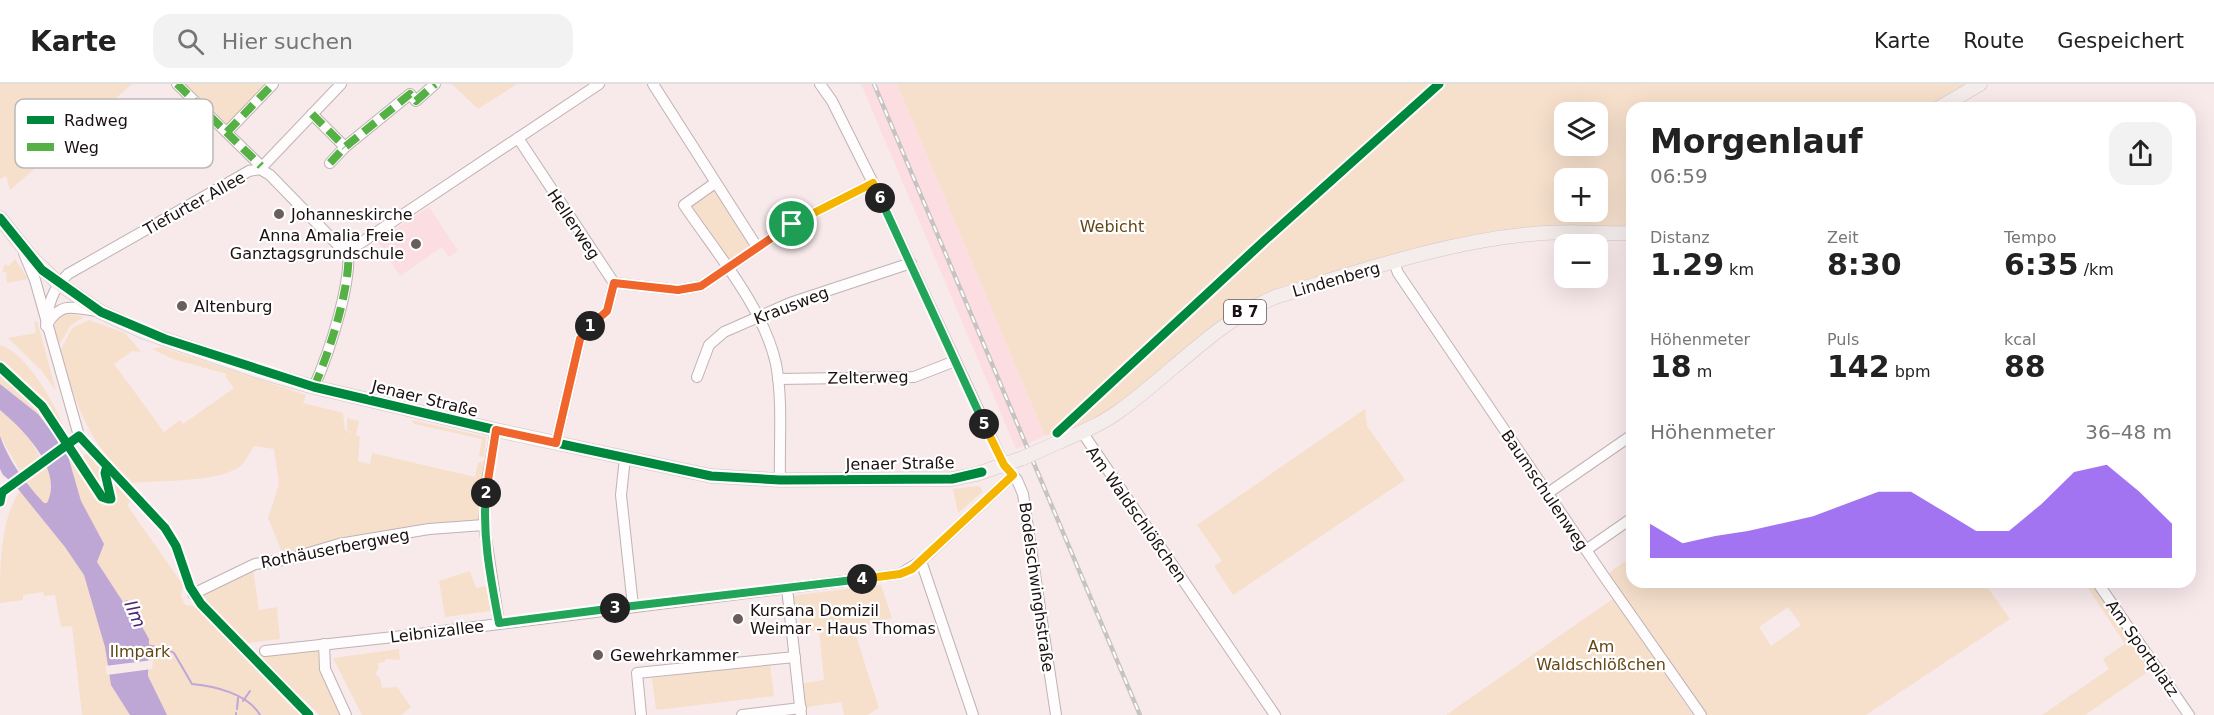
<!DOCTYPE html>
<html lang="de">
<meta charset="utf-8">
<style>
body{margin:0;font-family:"DejaVu Sans",sans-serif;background:#f2f2f2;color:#222;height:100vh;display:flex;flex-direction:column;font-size:22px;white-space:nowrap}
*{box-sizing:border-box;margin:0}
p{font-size:20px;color:#767676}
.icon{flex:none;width:33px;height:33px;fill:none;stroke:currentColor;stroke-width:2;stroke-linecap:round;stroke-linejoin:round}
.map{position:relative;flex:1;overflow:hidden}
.side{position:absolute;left:1626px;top:18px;width:570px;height:486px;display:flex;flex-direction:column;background:#fff;border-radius:18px;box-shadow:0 6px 24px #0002}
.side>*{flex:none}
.controls{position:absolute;left:1554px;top:18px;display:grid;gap:12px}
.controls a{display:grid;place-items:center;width:54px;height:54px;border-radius:12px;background:#fff;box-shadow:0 6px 24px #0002;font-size:30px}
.pin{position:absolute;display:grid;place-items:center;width:51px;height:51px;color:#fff;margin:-26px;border:3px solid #fff;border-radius:50%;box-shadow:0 2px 6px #0007}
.km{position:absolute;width:30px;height:30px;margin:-15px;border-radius:50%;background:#222;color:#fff;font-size:16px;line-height:30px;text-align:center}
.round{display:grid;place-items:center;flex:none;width:63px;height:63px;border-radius:18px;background:#f2f2f2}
.head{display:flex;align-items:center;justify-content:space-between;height:102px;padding:0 24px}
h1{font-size:33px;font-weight:700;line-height:45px}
.metrics{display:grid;grid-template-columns:repeat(3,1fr);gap:9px;height:102px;padding:6px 24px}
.metrics div{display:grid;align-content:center}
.metrics b{font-size:30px;font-weight:700}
.metrics small{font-size:16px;font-weight:400}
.metrics p{font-size:16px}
.chart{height:168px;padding:12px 24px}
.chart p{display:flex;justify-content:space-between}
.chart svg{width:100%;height:108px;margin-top:6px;fill:#7c3aed;opacity:.7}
header{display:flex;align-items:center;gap:36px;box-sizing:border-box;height:84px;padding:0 30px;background:#fff;border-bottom:2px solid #e0e0e0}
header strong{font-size:28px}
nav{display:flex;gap:33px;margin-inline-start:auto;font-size:21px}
.search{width:420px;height:54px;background:#f2f2f2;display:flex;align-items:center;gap:15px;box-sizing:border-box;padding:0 21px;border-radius:18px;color:#767676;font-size:22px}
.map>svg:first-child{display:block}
.built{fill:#fcdee2}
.green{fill:#f6e0cc;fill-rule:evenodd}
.water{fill:#bfa7d5}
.pier{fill:#f8e9eb}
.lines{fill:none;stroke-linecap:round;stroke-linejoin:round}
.stream{stroke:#bfa7d5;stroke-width:2}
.minor-casing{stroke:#bfb3b5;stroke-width:12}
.major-casing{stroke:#cfc7c8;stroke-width:15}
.minor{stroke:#fefcfc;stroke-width:10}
.major{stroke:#f5edeb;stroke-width:14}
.rail-casing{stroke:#c7c3c3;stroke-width:4.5}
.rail{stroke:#fff;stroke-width:2;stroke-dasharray:7;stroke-linecap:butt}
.major-bridge-casing{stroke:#cfc7c8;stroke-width:15;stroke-linecap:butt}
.major-bridge{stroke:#f5edeb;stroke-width:14}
.quiet{stroke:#55b144;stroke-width:8;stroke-dasharray:15 8;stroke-linecap:butt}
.cycleway-casing{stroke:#fff;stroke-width:13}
.cycleway{stroke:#00873e;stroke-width:9}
.split-1-casing{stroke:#fff;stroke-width:12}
.split-2-casing{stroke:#fff;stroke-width:12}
.split-3-casing{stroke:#fff;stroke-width:12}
.split-4-casing{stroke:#fff;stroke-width:12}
.split-5-casing{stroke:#fff;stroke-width:12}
.split-6-casing{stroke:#fff;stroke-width:12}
.split-7-casing{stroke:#fff;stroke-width:12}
.split-1{stroke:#f0652b;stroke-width:8}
.split-2{stroke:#f0652b;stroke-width:8}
.split-3{stroke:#22a559;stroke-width:8}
.split-4{stroke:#22a559;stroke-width:8}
.split-5{stroke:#f5b400;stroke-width:8}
.split-6{stroke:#22a559;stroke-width:8}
.split-7{stroke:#f5b400;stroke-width:8}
.poi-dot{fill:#695d5e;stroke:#fff;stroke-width:2}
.labels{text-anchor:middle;stroke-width:4.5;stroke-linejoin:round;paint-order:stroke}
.shield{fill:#fff;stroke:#605859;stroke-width:1.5}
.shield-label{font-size:15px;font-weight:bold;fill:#1c1112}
.street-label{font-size:16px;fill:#1c1112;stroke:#fff}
.poi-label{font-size:16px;fill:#1c1112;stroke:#fff;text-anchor:start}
.park-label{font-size:16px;fill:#654615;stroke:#fff}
.water-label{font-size:18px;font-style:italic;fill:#4c2672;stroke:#fff}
.key{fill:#fff;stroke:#bbb8b8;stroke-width:1.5}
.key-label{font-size:16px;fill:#1c1112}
</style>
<header>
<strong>Karte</strong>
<div class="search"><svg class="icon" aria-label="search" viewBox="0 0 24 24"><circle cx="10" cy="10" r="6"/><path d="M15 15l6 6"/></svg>Hier suchen</div>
<nav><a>Karte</a><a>Route</a><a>Gespeichert</a></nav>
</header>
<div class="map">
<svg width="2214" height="631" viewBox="0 0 2214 631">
<rect width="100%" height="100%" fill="#f8e9eb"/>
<g class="built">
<path d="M861,0H897L1045,352L1016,365Z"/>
<path d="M429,123L458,167L449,173L442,163L400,192L377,157Z"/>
</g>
<g class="green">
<path d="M0,0H132L10,106L6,92L0,95Z"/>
<path d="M185,0H268L228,41Z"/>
<path d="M452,0H517L478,25Z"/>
<path d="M897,0H1970L1929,24H1632V143H1568L1273,208L1106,328L1065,347L1045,352ZM1564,28H1598V62H1564ZM1564,94H1598V128H1564Z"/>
<path d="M714,105L751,163L727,178L689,121Z"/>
<path d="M15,175L28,195L7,199L6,188H2L5,180L9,182Z"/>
<path d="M65,228L84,233L71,241L59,261L54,247L56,233Z"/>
<path d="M89,236L125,249L141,268L132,267L114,280L164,348L180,336L183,340L234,304L225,292L227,290L173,275L152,265L161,263L306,311L303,319L343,329L345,346L360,353L358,377L370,380L372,369L475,393L478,379L484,377L478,440L284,473L268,434L279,400L274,365L254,362C249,369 245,380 238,384C213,399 159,396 131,399C86,354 78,325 60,267L72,244Z"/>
<path d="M37,237L56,307L41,286L8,254L36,249L34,238Z"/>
<path d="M0,261C26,268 57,322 65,347L60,358L38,330L0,300Z"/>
<path d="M1365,325L1367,342L1405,396L1233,511L1214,482L1222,477L1197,441Z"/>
<path d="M0,326L24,346L47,384L72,367L79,376L86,370L93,372L132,416L127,421L183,501L181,512L185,521L201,523L301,631H82L72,542L61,543L55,511L44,512L43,508L23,511V516L0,519C0,479 0,425 27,399L0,352Z"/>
<path d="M347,334L359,337L356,351L347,346Z"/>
<path d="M412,336L486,353L484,373L479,372L482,355L414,340Z"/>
<path d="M978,402L981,403L982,408L958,429L953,405Z"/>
<path d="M1632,472V498H1995L1988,504L2010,535L1866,631H1706L1609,489ZM1788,523L1801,541L1771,562L1759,543Z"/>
<path d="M253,485L259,526L277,523L280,555L247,559L220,537L203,511L223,498Z"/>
<path d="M470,487L476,504L486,502L491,527L445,533L439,497Z"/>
<path d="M2084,498H2092L2152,585L2085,631H2042L2109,585L2103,575L2125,560Z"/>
<path d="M881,501L892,534L854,546L879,624L867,631H844L841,618L801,624L798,600L824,596L819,546L802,547L798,520H789L788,512Z"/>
<path d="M1617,512L1673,594L1670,598L1693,631H1446Z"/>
<path d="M317,565L323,589L343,631H320L257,572Z"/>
<path d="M399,565L400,576L385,575V578L378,579L379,584L375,590L380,594L382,604L397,603L411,623L401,631H362L333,574Z"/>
<path d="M770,580L774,612L656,626L652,594Z"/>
</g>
<path class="water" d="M0,300L38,330L60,358L68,372L81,417L104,460L97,478L123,518L127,516L149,555L148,592L167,631H130L111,601L105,563L84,491L65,463L14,400L3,391L0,385V352C9,377 25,399 44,419H47C64,386 23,345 0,326Z"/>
<path class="pier" d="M153,576L152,585L107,591L105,582Z"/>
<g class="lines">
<g class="stream">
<path d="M147,561L156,563"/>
<path d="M169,566L174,569L192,600C215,602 248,610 260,631"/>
<path d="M243,617L250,607"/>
<path d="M237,625L238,614"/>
<path d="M236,631V629"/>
</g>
<defs>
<g id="minor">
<path d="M177,0L261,82"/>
<path d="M653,0L757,163"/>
<path d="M820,0L832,17L873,99L1004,381L1017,396L1023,410L1056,631"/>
<path d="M312,30L345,63"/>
<path d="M227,48L273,0"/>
<path d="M518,54L614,199L607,227L586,245L580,255L556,359"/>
<path d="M330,79L345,63L410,10L416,17L435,0"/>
<path d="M260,85L341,0"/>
<path d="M715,99L684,121C715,167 764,224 776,280C783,317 779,358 780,396"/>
<path d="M24,169L35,196L79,352L165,444L176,462L190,503L201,520L309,631"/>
<path d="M1394,178L1398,189L1603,491L1701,631"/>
<path d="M614,199L678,206L701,202L792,140L873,99"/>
<path d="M48,239C62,217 74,224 97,227"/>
<path d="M46,242C48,220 52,206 68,190L249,87L260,85L270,91L337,160L348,164L359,160L599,0"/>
<path d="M697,293L709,261L724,248L790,219L911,179"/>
<path d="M778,295L914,293L955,277"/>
<path d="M314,303C329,269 352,200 348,164"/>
<path d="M496,346L487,398L484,441L499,539"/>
<path d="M1082,348L1275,631"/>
<path d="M625,374L621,411L633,522"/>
<path d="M1548,409L1632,351"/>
<path d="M0,418L2,408L79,352"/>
<path d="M1586,466L1632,434"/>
<path d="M921,477L973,631"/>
<path d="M2097,498L2189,631"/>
<path d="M787,504L801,631"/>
<path d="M193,510L255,480L289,475L339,460L429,445L484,441"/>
<path d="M324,560L325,585L346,631"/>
<path d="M265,567L403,552L900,490L921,477L1013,391"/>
<path d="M641,631L637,589L795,573"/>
<path d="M742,631L801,624"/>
</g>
<g id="major">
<path d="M1939,24L1980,0"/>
<path d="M0,134L30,172L58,199L101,228L144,248L261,288L314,303L496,346L711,392L780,396L952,395L977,390L1023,374"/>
<path d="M1061,357C1082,348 1104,339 1122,325C1173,288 1216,238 1275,213C1358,188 1444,158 1532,150C1565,146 1599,150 1632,149"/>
</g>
</defs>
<use href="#minor" class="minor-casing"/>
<use href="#major" class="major-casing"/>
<use href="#minor" class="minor"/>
<use href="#major" class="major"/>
<defs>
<path id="rail" d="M874,0L1140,631"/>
</defs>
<use href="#rail" class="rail-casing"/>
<use href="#rail" class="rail"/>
<defs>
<path id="major-bridge" d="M1023,374L1061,357"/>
</defs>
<use href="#major-bridge" class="major-bridge-casing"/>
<use href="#major-bridge" class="major-bridge"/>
<g class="quiet">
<path d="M177,0L261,82"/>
<path d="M312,30L345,63"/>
<path d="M227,48L273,0"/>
<path d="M330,79L345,63L410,10L416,17L435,0"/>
<path d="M314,303C329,269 352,200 348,164"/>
</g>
<defs>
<g id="cycleway">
<path d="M0,134L42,186L101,228L165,255L314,303L496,346L711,392L780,396L952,395L982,388"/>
<path d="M0,283L42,322L102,413L108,415H111L105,389L107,382"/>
<path d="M1057,349L1264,157L1439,0"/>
<path d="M0,418L2,408L79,352L165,444L176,462L190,503L201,520L309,631"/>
</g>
</defs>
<use href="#cycleway" class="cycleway-casing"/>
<use href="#cycleway" class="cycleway"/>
</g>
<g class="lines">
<defs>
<path id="split-1" d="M590,242L607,227L614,199L678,206L701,202L792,140"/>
<path id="split-2" d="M486,409L496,346L556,359L580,255L590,242"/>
<path id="split-3" d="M486,409C482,453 491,496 499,539L615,524"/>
<path id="split-4" d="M615,524L862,495"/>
<path id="split-5" d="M862,495L900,490L912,485L1013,391L1004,381L984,340"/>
<path id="split-6" d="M880,114L984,340"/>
<path id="split-7" d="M792,140L873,99L880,114"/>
</defs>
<use href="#split-1" class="split-1-casing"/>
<use href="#split-2" class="split-2-casing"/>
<use href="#split-3" class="split-3-casing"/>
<use href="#split-4" class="split-4-casing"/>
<use href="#split-5" class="split-5-casing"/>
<use href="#split-6" class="split-6-casing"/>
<use href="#split-7" class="split-7-casing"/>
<use href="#split-1" class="split-1"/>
<use href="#split-2" class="split-2"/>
<use href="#split-3" class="split-3"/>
<use href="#split-4" class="split-4"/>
<use href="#split-5" class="split-5"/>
<use href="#split-6" class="split-6"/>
<use href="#split-7" class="split-7"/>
</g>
<g class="poi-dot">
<circle cx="279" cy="130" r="6"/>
<circle cx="416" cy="160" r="6"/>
<circle cx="182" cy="222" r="6"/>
<circle cx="738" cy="535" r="6"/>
<circle cx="598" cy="571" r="6"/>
</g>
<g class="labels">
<rect class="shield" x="1224" y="216" width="42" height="24" rx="4.5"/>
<g class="shield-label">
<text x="1245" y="233">B 7</text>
</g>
<g class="street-label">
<text transform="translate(194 119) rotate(-29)" y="6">Tiefurter Allee</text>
<text transform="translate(574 140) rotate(56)" y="6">Hellerweg</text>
<text transform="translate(1336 195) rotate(-16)" y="6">Lindenberg</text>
<text transform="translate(791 221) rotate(-21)" y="6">Krausweg</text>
<text transform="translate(868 293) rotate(-1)" y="6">Zelterweg</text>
<text transform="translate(425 314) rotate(14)" y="6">Jenaer Straße</text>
<text transform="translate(900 379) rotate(-1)" y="6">Jenaer Straße</text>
<text transform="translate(1545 406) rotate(56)" y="6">Baumschulenweg</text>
<text transform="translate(1137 430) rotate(55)" y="6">Am Waldschlößchen</text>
<text transform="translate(335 464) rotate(-11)" y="6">Rothäuserbergweg</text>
<text transform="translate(1037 503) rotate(82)" y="6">Bodelschwinghstraße</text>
<text transform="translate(437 547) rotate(-7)" y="6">Leibnizallee</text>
<text transform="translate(2143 564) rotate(55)" y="6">Am Sportplatz</text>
</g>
<g class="poi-label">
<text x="291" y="136">Johanneskirche</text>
<text x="404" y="157" text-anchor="end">Anna Amalia Freie<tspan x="404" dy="18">Ganztagsgrundschule</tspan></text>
<text x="194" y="228">Altenburg</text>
<text x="750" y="532">Kursana Domizil<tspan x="750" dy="18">Weimar - Haus Thomas</tspan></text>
<text x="610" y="577">Gewehrkammer</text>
</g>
<g class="park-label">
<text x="1112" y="148">Webicht</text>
<text x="1601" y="568">Am<tspan x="1601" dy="18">Waldschlößchen</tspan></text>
<text x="140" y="573">Ilmpark</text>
</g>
<g class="water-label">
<text transform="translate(135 530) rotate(67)" y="6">Ilm</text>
</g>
</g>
<rect x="15" y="15" width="198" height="69" rx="9" class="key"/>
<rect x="27" y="32" width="27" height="8" fill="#00873e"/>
<rect x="27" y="59" width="27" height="8" fill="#55b144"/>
<g class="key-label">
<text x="64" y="42">Radweg</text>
<text x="64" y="69">Weg</text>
</g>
</svg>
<div class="controls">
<a><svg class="icon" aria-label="layers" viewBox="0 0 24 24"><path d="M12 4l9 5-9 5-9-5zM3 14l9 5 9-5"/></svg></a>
<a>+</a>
<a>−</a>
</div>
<div class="pin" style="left:792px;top:140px;background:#1e9e55"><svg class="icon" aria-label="arrive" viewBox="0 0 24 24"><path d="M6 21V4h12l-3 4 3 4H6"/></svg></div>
<b class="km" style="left:590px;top:242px">1</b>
<b class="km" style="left:486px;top:409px">2</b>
<b class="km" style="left:615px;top:524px">3</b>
<b class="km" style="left:862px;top:495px">4</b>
<b class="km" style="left:984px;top:340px">5</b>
<b class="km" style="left:880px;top:114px">6</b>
<section class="side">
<div class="head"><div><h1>Morgenlauf</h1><p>06:59</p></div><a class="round"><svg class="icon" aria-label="share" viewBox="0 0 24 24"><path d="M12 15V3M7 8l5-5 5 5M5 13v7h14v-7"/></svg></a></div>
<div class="metrics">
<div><p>Distanz</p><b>1.29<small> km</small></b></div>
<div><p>Zeit</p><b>8:30</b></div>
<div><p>Tempo</p><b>6:35<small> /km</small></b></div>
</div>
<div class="metrics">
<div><p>Höhenmeter</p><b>18<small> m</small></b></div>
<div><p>Puls</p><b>142<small> bpm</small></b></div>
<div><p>kcal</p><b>88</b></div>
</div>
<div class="chart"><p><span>Höhenmeter</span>36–48 m</p>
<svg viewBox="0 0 160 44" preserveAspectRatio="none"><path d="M0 44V30L10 38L20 35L30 33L40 30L50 27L60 22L70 17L80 17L90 25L100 33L110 33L120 22L130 9L140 6L150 17L160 30V44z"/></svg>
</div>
</section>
</div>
